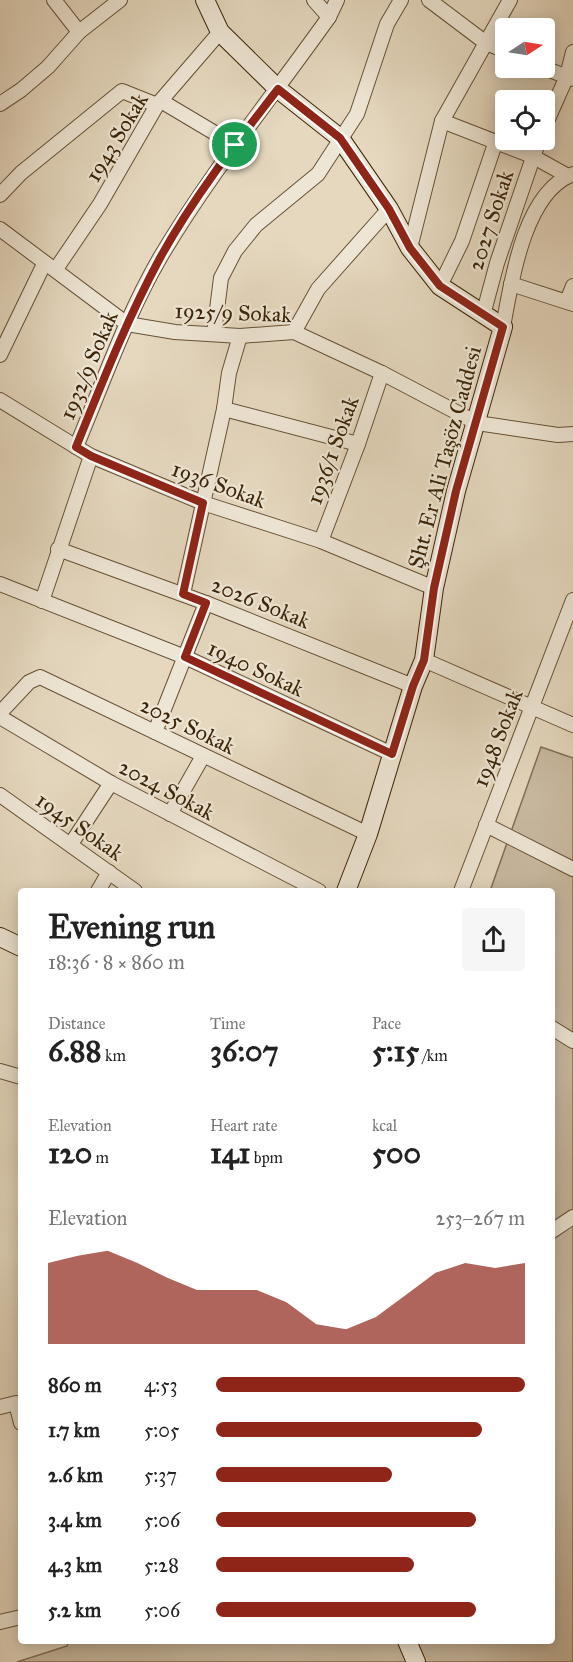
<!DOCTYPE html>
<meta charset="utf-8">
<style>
body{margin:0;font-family:"IM FELL Great Primer",serif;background:#f6f6f6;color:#222;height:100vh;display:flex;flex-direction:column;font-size:22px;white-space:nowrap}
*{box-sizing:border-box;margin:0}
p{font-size:20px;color:#767676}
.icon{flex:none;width:33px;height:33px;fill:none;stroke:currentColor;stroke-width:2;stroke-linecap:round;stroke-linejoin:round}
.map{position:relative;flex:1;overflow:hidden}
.details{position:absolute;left:18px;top:888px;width:537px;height:756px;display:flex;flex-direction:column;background:#fff;border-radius:6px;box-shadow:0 3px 15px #0003}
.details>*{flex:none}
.needle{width:39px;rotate:78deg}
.tools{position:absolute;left:495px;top:18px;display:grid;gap:12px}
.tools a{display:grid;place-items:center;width:60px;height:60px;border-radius:6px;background:#fff;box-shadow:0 3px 15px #0003;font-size:30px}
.pin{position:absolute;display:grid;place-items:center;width:51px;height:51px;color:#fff;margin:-26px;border:3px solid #fff;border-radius:50%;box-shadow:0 2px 6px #0007}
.round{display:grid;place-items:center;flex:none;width:63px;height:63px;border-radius:6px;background:#f6f6f6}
.head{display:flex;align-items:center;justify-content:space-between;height:102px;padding:0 30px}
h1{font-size:33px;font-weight:700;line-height:45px}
.metrics{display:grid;grid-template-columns:repeat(3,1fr);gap:9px;height:102px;padding:6px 30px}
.metrics div{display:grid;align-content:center}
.metrics b{font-size:30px;font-weight:700}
.metrics small{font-size:16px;font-weight:400}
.metrics p{font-size:16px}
.chart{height:168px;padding:12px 30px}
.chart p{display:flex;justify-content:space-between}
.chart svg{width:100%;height:108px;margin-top:6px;fill:#8f2418;opacity:.7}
ul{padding:0 30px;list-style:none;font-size:20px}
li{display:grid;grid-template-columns:96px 72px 1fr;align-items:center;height:45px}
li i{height:15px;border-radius:8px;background:#8f2418}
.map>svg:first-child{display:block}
.green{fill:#c8b9a0;stroke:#826e54;stroke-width:1.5}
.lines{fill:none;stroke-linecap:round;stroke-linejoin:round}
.street-casing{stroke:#665136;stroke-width:16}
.secondary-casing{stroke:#3b2408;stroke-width:20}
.street{stroke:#eee6d5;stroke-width:14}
.secondary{stroke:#eee6d5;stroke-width:18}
.route-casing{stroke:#fff;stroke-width:12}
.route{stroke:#8f2418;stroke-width:8}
.labels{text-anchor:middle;stroke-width:4.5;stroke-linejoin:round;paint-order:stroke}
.street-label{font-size:22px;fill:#3b2408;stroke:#eee6d5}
</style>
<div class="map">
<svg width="573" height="1662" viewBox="0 0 573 1662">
<rect width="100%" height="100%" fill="#e5d8bf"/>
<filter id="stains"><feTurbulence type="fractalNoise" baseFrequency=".00333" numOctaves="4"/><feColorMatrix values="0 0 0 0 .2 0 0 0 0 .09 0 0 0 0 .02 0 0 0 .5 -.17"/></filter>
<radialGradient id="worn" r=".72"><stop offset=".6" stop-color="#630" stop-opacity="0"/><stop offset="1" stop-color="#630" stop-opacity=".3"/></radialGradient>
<path class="green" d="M541,747L573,758V1662H17L67,1646L69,1641H552V891H490Z"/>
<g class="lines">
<defs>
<g id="street">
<path d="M54,0L79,32"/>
<path d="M314,0L329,17"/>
<path d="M429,0L486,43L506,51"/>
<path d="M544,68L573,79"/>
<path d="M161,101L235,145"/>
<path d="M0,104L21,90L48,67L79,32L120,0"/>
<path d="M442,121L532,156L568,176"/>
<path d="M544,128L567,76L573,52"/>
<path d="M0,195L21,173L122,91L157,105"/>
<path d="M0,229L127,324L175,332L240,336L294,332L382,373L477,423L558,435L573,434"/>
<path d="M410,248L442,121L510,0"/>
<path d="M56,269L100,204L157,105L220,32"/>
<path d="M511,284L573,304"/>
<path d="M440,286L462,241L496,141"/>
<path d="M567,301L573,286"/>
<path d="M483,315L497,263L539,140"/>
<path d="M503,327C511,283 524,192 573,174"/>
<path d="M294,332L318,289L389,209"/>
<path d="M214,333L221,278L235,251L256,225L318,174L357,114L387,24L401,0"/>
<path d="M0,355L44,264"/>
<path d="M0,400L91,456L203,503L321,541L434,588"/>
<path d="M224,409L358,444"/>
<path d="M76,447C103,383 126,316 161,256C211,172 273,96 329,17L337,0"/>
<path d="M321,541L358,444L382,373"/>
<path d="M58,549L206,603L413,686"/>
<path d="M0,584L185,657L392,754"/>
<path d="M183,594L224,409L229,373L240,336"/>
<path d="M42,601L91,456"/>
<path d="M424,660L573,725"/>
<path d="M0,713L29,682L40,677L368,834"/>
<path d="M0,717L111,783L319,891"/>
<path d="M155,732L206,603"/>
<path d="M0,795L135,891"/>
<path d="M170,814L203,756"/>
<path d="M486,825L573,869"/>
<path d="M71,844L111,783"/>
<path d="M98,891L109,872"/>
<path d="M461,891L573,600"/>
<path d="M552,1028L573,1041"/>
<path d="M0,1071L21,1077"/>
<path d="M552,1231L573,1217"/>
<path d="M0,1407L16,1403L21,1423"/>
<path d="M0,1622L21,1617"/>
</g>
<g id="secondary">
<path d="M205,0L220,32L278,89L340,138L389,209L410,248L440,286L503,327L456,491L434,588L424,660L413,686L368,834L346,891"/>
<path d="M0,937L21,947"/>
<path d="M407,1641L416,1662"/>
</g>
</defs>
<use href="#street" class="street-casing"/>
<use href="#secondary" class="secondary-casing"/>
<use href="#street" class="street"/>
<use href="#secondary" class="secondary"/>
</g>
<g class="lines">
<defs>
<path id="route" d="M278,89L340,138L389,209L410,248L440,286L503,327L456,491L434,588L424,660L413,686L392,754L185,657L206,603L183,594L203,503L91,456L76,447C102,383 127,319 160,258C193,198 236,143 278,89Z"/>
</defs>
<use href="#route" class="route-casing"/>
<use href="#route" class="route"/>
</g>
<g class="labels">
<g class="street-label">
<text transform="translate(116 137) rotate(-59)" y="8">1943 Sokak</text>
<text transform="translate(490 220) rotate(-72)" y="8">2027 Sokak</text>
<text transform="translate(233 312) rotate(2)" y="8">1925/9 Sokak</text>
<text transform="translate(88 365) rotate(-67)" y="8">1932/9 Sokak</text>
<text transform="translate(332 450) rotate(-70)" y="8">1936/1 Sokak</text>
<text transform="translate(444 457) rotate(-75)" y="8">Şht. Er Ali Taşöz Caddesi</text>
<text transform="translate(219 484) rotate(20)" y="8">1936 Sokak</text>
<text transform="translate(261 602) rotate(22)" y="8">2026 Sokak</text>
<text transform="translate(256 668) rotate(25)" y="8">1940 Sokak</text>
<text transform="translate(188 725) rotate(26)" y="8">2025 Sokak</text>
<text transform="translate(497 738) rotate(-69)" y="8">1948 Sokak</text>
<text transform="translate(167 789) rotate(28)" y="8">2024 Sokak</text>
<text transform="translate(80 826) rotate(35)" y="8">1945 Sokak</text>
</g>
</g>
<rect width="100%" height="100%" filter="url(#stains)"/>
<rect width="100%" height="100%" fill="url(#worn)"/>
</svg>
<div class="tools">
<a><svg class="needle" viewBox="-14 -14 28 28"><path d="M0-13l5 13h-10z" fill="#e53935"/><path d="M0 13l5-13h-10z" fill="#767676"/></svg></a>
<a><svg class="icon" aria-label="locate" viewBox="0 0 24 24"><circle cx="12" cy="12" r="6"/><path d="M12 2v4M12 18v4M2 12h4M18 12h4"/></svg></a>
</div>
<div class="pin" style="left:235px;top:145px;background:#1e9e55"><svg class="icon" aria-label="arrive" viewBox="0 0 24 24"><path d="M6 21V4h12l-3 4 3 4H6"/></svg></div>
<section class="details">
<div class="head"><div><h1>Evening run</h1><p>18:36 · 8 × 860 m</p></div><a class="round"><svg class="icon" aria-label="share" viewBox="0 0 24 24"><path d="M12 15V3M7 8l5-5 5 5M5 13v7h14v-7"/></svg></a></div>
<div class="metrics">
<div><p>Distance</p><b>6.88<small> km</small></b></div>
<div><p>Time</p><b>36:07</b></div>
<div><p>Pace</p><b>5:15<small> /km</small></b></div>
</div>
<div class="metrics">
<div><p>Elevation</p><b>120<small> m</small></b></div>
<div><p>Heart rate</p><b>141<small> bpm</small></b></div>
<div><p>kcal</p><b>500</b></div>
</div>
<div class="chart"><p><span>Elevation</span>253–267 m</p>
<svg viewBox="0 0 160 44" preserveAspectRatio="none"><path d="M0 44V11L10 8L20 6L30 11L40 17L50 22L60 22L70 22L80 27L90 36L100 38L110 33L120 24L130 15L140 11L150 13L160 11V44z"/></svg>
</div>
<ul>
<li><b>860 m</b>4:53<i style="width:100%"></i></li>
<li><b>1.7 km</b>5:05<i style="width:86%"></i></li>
<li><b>2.6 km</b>5:37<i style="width:57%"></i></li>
<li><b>3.4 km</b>5:06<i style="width:84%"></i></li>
<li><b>4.3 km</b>5:28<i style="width:64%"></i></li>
<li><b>5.2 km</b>5:06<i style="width:84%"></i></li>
</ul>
</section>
</div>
